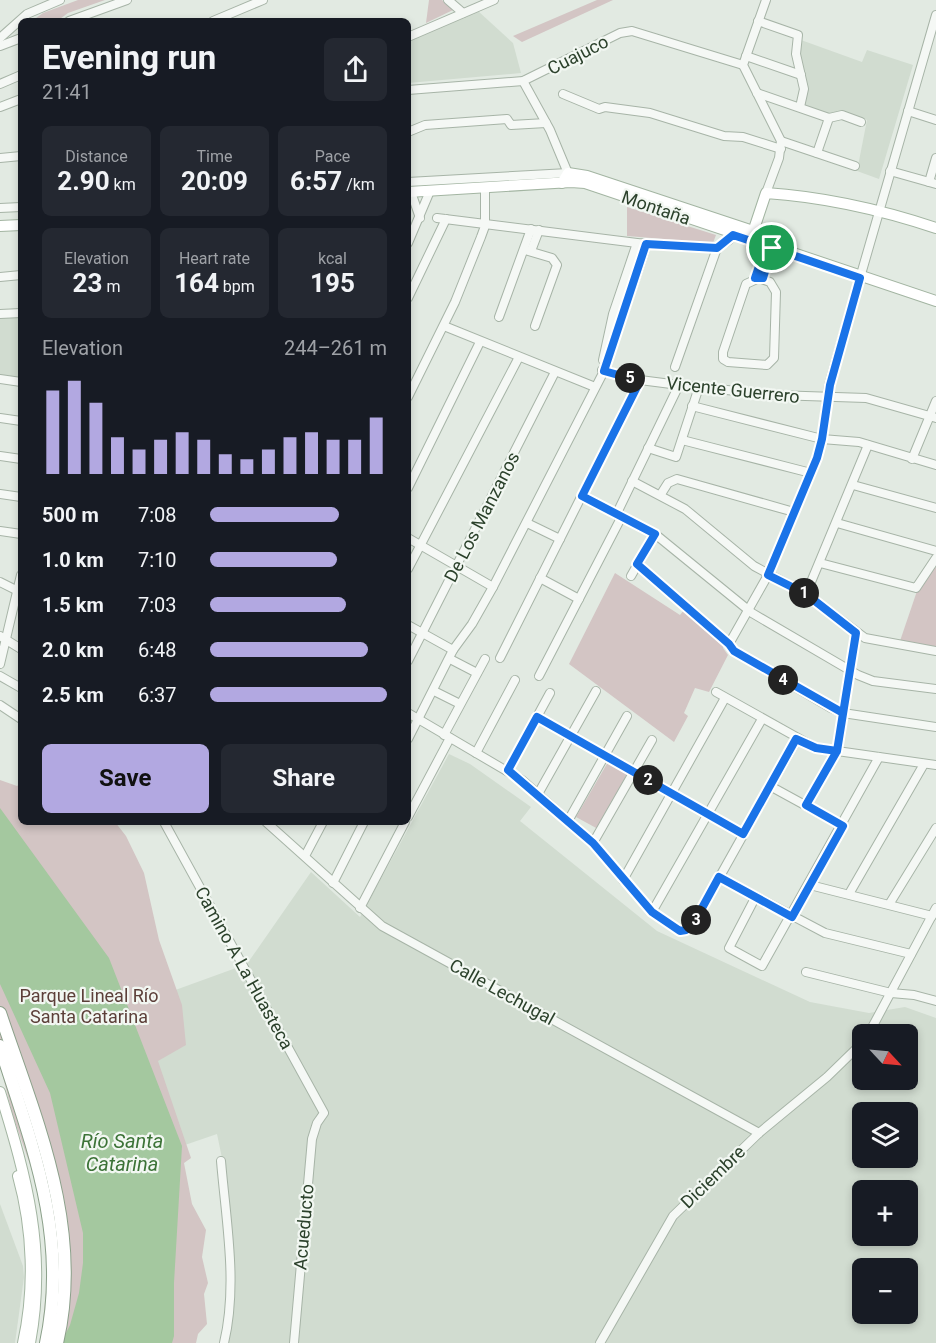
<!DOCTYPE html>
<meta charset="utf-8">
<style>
body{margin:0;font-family:Roboto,sans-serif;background:#242831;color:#f1f3f6;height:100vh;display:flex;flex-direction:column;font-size:22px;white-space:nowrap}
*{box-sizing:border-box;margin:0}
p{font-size:20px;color:#9ea1a6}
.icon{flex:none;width:33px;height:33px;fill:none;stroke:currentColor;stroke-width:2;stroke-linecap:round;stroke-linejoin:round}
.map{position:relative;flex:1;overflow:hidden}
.drawer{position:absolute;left:18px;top:18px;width:393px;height:807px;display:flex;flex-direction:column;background:#171b24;border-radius:9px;box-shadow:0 3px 9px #0003}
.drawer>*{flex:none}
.needle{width:39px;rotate:116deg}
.fabs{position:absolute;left:852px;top:1024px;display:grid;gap:12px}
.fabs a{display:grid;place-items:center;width:66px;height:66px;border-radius:9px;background:#171b24;box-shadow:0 3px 9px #0003;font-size:30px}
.pin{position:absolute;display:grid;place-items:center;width:51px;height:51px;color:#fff;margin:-26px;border:3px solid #fff;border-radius:50%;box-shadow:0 2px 6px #0007}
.km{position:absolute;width:30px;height:30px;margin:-15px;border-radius:50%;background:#222;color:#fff;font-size:16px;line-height:30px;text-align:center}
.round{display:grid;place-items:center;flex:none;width:63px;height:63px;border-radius:9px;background:#242831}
.head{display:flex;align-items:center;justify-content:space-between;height:102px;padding:0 24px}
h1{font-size:33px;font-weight:700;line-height:45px}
.figures{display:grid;grid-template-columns:repeat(3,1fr);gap:9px;height:102px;padding:6px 24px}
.figures div{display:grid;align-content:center;border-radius:9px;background:#242831;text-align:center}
.figures b{font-size:26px;font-weight:700}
.figures small{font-size:16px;font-weight:400}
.figures p{font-size:16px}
.chart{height:168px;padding:12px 24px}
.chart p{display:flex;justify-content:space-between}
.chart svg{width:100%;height:108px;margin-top:6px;stroke:#b2a8e1;stroke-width:6}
.cta{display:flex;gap:12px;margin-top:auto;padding:12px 24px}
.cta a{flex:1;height:69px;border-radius:9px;background:#b2a8e1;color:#111;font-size:24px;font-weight:700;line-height:69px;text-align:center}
.cta a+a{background:#242831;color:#f1f3f6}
ul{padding:0 24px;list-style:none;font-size:20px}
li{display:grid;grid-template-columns:96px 72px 1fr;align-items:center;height:45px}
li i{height:15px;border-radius:8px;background:#b2a8e1}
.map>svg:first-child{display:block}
.built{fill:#d1dcd0;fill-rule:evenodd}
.green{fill:#d3c5c4}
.water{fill:#a4c89f}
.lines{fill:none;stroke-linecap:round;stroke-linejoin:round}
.minor-casing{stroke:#a7b4a7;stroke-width:10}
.major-casing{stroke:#a3b5a2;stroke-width:12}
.highway-casing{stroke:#8ba08a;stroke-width:14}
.minor{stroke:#f5f8f5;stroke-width:8}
.major{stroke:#fff;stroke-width:10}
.highway{stroke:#fff;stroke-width:12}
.route-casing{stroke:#fff;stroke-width:12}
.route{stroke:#1a73e8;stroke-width:8}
.labels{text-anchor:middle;stroke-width:4.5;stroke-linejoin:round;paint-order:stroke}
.street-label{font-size:18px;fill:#2b412b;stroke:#f2f7f2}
.park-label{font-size:18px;fill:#5c3f39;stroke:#f2f7f2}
.water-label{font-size:20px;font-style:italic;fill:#3c7337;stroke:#f2f7f2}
</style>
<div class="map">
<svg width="936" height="1343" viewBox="0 0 936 1343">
<rect width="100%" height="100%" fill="#e2eae2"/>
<g class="built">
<path d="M478,11L513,43L521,73L408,83V41Z"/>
<path d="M801,40L862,62L867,50L913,65L879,179L857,171L867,120L842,111L831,116L802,105L799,51Z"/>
<path d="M21,317V379L0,376V318Z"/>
<path d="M449,754L470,764L531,807L520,821L657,931L810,1002L869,1013L905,1007L936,1018V1343H226L231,1326L222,1158L217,1134L182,1146L134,1005L247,964L311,872L360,917ZM862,1035H908V1080H862ZM862,1113H908V1158H862ZM862,1191H908V1236H862ZM862,1269H908V1314H862Z"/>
<path d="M0,1204L23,1266L24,1277L15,1343H0Z"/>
</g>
<g class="green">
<path d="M78,0H105L68,13L57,21H32L43,13Z"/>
<path d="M429,0H442L453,10L426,23Z"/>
<path d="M597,0H613L522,42L513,36Z"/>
<path d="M627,207L716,235L713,243L627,236Z"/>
<path d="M934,566L936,568V647L900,641L917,591Z"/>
<path d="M615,573L680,615L684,610L724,643L723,648L728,655L709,692L695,688L684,713L688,716L674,742L569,664Z"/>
<path d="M608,762L628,772L598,829L576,817Z"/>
<path d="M0,780L17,786L21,783V822H115L126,836L144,873L159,940L182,1005L186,1045L158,1061L191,1158L184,1163L192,1204L206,1230L202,1257L208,1283L204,1294L207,1324L198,1334L196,1343H41L48,1269L42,1199L13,1116L0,1065Z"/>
</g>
<path class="water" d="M0,808L109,958L182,1146L174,1283V1336L172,1343H61L70,1325L79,1293L83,1263V1233L50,1093L0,984Z"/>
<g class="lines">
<defs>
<g id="minor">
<path d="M448,0L463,13"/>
<path d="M766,0L743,65L781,141L779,158L766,193"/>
<path d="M69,21L127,0"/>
<path d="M213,21L263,0"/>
<path d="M758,21L798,35L796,54L804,89L800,107"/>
<path d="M408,37L494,0"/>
<path d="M0,38L27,14L60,0"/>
<path d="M0,46L21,38"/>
<path d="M746,56L801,75"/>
<path d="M523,81L550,130L570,178"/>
<path d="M0,84L21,75"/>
<path d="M408,90L523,81L620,33L632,31L743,65"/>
<path d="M757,93L829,118L842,115L861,122"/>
<path d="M563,94L599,109L605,107L650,113L724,136L743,137L781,149"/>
<path d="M0,107L21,99"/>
<path d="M908,111L936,120"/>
<path d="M408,132L425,125L507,119L511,125L546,123"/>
<path d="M781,141L855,166"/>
<path d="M817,153L829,118"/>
<path d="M0,158L21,156"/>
<path d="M890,171L936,184"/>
<path d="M408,182L568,173"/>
<path d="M929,182L936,158"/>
<path d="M411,192L420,218"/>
<path d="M0,208L21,207"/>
<path d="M437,218L637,243L717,248"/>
<path d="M408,243L430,191"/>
<path d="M717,248L729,240L735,229"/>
<path d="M525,250L552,258L557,265L535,326"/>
<path d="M531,251L539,230"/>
<path d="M0,277L21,275"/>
<path d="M755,278L766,246"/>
<path d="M759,278L770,282L776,292L774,358L767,365L728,362L723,359V352L746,284Z"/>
<path d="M763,278L772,248"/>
<path d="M408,298L446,219"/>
<path d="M0,314L21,313"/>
<path d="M499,317L531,229"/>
<path d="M444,326L595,387"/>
<path d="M603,360L613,314L637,243"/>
<path d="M675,367L717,248"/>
<path d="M602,370L640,380L679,385L775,395L866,398L936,418"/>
<path d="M0,379L21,382"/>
<path d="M408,397L455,302L481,237L485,226V188"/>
<path d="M692,406L822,439L859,442L936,465"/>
<path d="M0,418L21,421"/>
<path d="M682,440L811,473"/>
<path d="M648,448L676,457L699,387"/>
<path d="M0,456L21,459"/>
<path d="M912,459L936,401"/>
<path d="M632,481L685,509L754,566L806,594L865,638L936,651"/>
<path d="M853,485L936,508"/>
<path d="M408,488L480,342"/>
<path d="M0,494L21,497"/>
<path d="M661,494L668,483L677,479L794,512"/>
<path d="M582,496L655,534L752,613L858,675L873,681L936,689"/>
<path d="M617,513L679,385"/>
<path d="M527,523L560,539"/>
<path d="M837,523L936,551"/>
<path d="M0,531L21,534"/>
<path d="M408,538L493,587"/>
<path d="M820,563L916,588L936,558"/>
<path d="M637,564L729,644L734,651L831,708L843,713L936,727"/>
<path d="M408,569L519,357"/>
<path d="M631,576L655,534"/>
<path d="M540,578L579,599"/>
<path d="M0,582L18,591"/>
<path d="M806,594L868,445"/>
<path d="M408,625L453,650"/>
<path d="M0,636L21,649"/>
<path d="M729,644L768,575L817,458L822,439L829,385L936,15"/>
<path d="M500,658L640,380"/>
<path d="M450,659L477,673"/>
<path d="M408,661L555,372"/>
<path d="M0,664L21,575"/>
<path d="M0,676L21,688"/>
<path d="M539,676L622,516"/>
<path d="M434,691L460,704"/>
<path d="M716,692L816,748L936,765"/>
<path d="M0,705L21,719"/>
<path d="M408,713L522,780L593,843L652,912L680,931L685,930L696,919L797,739"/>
<path d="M537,717L743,834"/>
<path d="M444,735L485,659"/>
<path d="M408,739L453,650L472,624L493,587L604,371L647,244"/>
<path d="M476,753L515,680"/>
<path d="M508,770L550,693"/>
<path d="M770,786L843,826"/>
<path d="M538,794L596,691"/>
<path d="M806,805L837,751L856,633"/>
<path d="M408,817L450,738"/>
<path d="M568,821L627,716"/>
<path d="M164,822L324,1113L317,1123L312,1139L294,1343"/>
<path d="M266,822L382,926L759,1133"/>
<path d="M593,843L652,740"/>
<path d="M305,856L323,822"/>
<path d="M719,877L825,933L911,954"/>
<path d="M623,880L725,698"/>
<path d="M333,883L364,822"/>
<path d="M810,885L932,916"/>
<path d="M849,894L924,764"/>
<path d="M755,898L729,948L762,966L879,757"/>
<path d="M890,903L936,828"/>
<path d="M360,908L405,822"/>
<path d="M652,912L762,719"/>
<path d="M806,972L891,993L914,995L936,1001"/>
<path d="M868,1035L936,908"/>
<path d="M221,1161C226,1221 238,1284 224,1343"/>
<path d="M600,1343L673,1216L759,1133L827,1077L862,1043"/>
</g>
<g id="major">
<path d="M562,183L568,173L587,176L753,231"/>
<path d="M408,192L571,182L585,183L936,301"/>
<path d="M0,226L21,225"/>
<path d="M750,241L766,193C826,197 879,209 936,228"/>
<path d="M0,1092C27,1179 47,1252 30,1343"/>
<path d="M18,1176C33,1230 35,1289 23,1343"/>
</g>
<g id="highway">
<path d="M0,1013C36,1120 84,1228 57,1343"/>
<path d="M0,1046C32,1145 69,1237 46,1343"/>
</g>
</defs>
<use href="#minor" class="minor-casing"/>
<use href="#major" class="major-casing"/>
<use href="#highway" class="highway-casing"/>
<use href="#minor" class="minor"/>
<use href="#major" class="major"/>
<use href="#highway" class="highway"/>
</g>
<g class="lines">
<defs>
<path id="route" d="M772,248L860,278L830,385L822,439L817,458L768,575L806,594L856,633L837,751L816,748L796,739L743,834L537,717L508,770L593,843L652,912L680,931L686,930L696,919L719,877L792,917L843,826L806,805L837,751L843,713L734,651L729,644L637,564L655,534L582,496L640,381L604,371L646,244L717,248L733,235L766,246L755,278H763L772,248"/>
</defs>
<use href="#route" class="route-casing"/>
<use href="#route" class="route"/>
</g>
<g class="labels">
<g class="street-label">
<text transform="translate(578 55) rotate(-27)" y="6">Cuajuco</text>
<text transform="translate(656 208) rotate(19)" y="6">Montaña</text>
<text transform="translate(733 390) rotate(6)" y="6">Vicente Guerrero</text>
<text transform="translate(482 517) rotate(-63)" y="6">De Los Manzanos</text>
<text transform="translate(244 968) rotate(61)" y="6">Camino A La Huasteca</text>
<text transform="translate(502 992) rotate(29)" y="6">Calle Lechugal</text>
<text transform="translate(713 1177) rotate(-44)" y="6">Diciembre</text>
<text transform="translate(304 1227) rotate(-85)" y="6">Acueducto</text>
</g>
<g class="park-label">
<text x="89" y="1002">Parque Lineal Río<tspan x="89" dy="21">Santa Catarina</tspan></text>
</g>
<g class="water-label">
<text x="122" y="1148">Río Santa<tspan x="122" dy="23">Catarina</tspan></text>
</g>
</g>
</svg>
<div class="fabs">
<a><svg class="needle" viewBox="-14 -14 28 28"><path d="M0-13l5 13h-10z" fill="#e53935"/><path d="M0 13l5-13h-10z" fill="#9ea1a6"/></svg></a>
<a><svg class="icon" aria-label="layers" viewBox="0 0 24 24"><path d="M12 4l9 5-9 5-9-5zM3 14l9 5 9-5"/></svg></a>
<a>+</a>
<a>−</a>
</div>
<div class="pin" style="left:772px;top:248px;background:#1e9e55"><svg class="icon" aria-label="arrive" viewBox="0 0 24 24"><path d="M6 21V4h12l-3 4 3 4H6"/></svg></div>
<b class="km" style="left:804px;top:593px">1</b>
<b class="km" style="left:648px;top:780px">2</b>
<b class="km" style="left:696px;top:920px">3</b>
<b class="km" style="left:783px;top:680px">4</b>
<b class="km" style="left:630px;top:378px">5</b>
<section class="drawer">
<div class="head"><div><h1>Evening run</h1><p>21:41</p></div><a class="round"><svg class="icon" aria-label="share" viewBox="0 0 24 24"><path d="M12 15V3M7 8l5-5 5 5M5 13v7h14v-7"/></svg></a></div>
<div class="figures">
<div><p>Distance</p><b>2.90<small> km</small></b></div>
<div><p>Time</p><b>20:09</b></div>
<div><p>Pace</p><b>6:57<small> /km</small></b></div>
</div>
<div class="figures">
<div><p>Elevation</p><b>23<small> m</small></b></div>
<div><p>Heart rate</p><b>164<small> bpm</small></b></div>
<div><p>kcal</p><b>195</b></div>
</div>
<div class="chart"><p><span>Elevation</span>244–261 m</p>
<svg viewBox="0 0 160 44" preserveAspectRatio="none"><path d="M5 44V10M15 44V6M25 44V15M35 44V29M45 44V34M55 44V30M65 44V27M75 44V30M85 44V36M95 44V38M105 44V34M115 44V29M125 44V27M135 44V30M145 44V30M155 44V21"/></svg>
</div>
<ul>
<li><b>500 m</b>7:08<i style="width:73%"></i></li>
<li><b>1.0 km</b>7:10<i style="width:72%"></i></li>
<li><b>1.5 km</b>7:03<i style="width:77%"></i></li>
<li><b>2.0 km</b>6:48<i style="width:89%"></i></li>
<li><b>2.5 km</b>6:37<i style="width:100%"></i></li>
</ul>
<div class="cta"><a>Save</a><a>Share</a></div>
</section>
</div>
